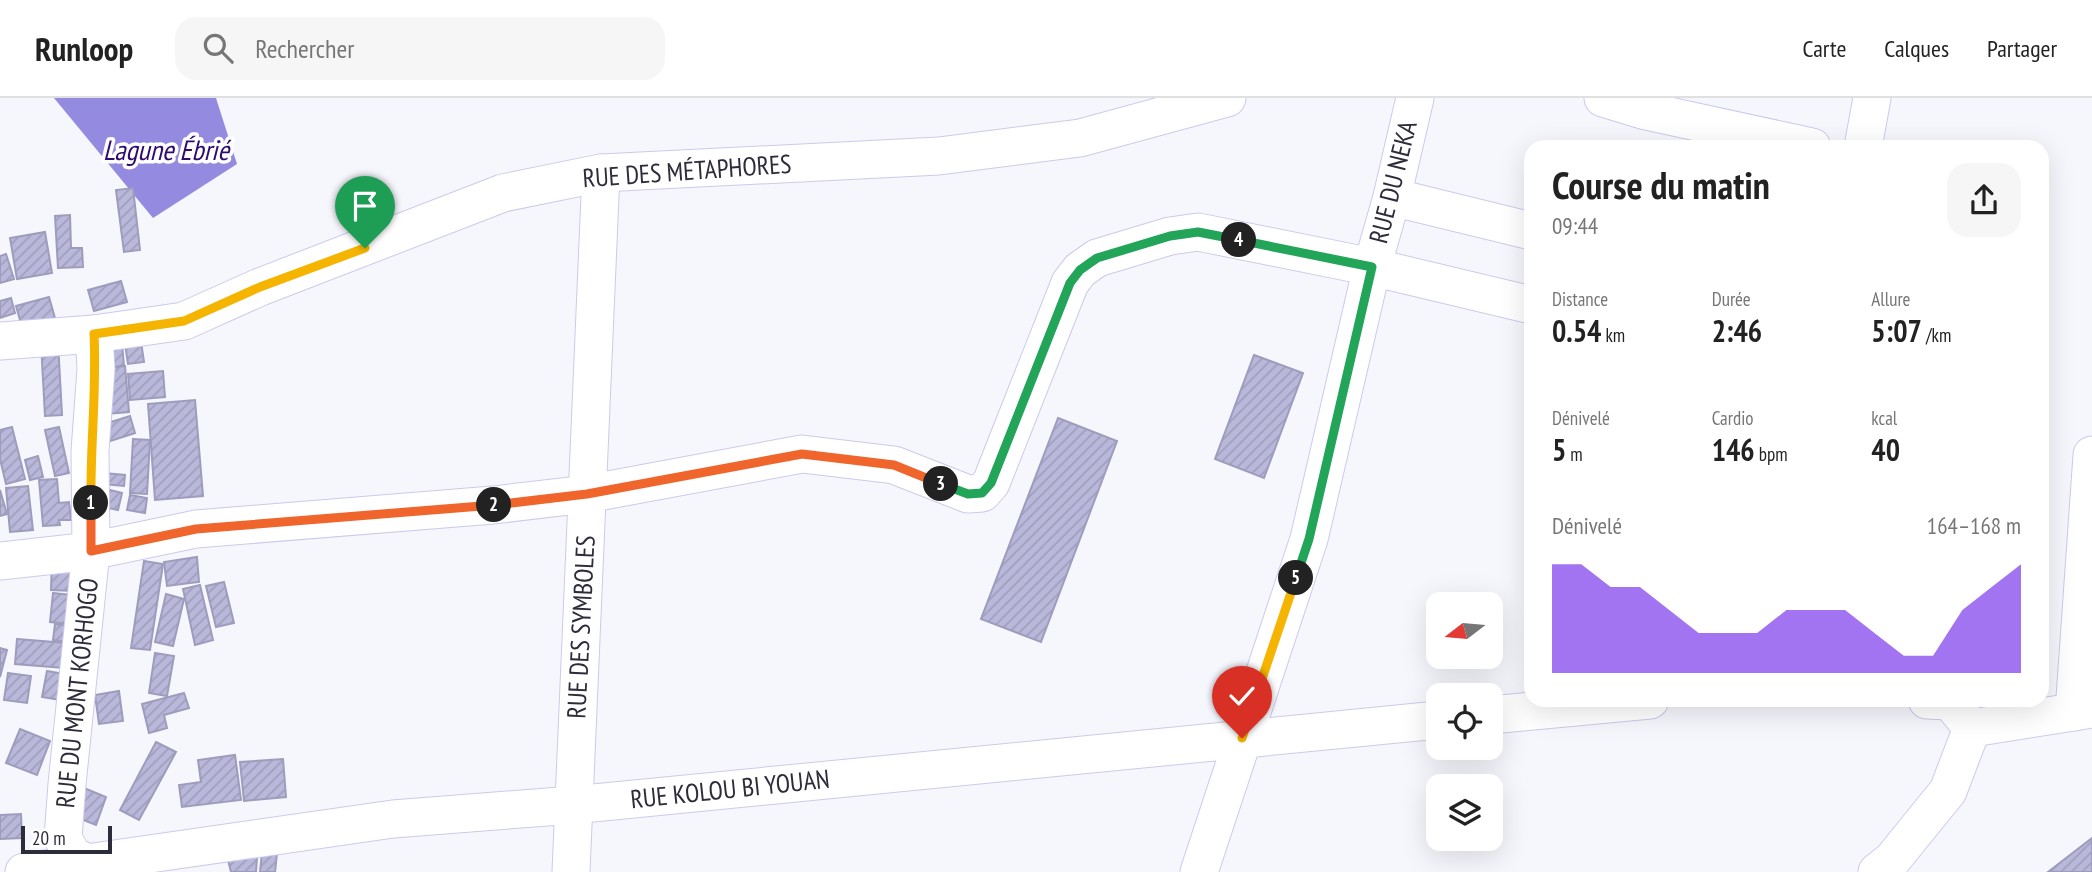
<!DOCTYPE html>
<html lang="fr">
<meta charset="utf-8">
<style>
body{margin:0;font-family:"PT Sans Narrow",sans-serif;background:#f6f6f6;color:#222;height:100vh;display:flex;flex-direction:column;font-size:26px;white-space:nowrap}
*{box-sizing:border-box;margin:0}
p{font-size:23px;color:#767676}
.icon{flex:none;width:38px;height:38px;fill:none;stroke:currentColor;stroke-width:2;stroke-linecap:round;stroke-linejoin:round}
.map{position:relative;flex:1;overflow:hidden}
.sheet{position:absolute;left:1524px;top:42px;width:525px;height:567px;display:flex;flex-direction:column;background:#fff;border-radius:21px;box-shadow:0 7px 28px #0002}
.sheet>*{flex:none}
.needle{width:46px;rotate:254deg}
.buttons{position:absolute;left:1426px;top:494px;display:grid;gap:14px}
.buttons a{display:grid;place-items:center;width:77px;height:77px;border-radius:14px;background:#fff;box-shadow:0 7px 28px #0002;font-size:35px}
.scale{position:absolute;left:21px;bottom:18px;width:91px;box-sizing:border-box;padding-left:7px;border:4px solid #2d2c3a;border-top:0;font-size:19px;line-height:24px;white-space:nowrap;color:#2d2c3a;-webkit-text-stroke:5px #fff;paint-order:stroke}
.pin{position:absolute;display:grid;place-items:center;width:60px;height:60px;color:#fff;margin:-72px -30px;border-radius:50% 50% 50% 0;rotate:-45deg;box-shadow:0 0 7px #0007}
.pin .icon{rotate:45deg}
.km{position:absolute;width:35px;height:35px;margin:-18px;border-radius:50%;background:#222;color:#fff;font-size:19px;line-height:35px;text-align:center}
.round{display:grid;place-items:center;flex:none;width:74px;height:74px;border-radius:21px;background:#f6f6f6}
.head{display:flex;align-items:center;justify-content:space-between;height:119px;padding:0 28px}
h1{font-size:38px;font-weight:600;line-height:52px}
.figures{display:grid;grid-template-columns:repeat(3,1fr);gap:10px;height:119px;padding:7px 28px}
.figures div{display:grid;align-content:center}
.figures b{font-size:30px;font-weight:600}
.figures small{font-size:19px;font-weight:400}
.figures p{font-size:19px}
.chart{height:196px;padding:14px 28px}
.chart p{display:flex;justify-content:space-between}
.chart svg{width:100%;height:126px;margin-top:7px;fill:#7c3aed;opacity:.7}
header{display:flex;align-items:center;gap:42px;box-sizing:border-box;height:98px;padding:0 35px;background:#fff;border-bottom:2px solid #e0e0e0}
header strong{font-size:33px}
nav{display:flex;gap:38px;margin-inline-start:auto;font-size:24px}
.search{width:490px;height:63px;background:#f6f6f6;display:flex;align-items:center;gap:18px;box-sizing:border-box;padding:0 24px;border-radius:21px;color:#767676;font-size:26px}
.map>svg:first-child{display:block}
.water{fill:#948ae0}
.building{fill:url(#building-hatch);stroke:#9e9cbd;stroke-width:2}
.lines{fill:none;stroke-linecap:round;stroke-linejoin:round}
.minor-casing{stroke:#cccaed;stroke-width:39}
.minor{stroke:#fff;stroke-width:37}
.split-1-casing{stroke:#fff;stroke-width:14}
.split-2-casing{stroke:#fff;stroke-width:14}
.split-3-casing{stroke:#fff;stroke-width:14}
.split-4-casing{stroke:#fff;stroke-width:14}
.split-5-casing{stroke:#fff;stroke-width:14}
.split-6-casing{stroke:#fff;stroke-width:14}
.split-1{stroke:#f5b400;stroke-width:9}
.split-2{stroke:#f0652b;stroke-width:9}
.split-3{stroke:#f0652b;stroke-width:9}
.split-4{stroke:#22a559;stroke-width:9}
.split-5{stroke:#22a559;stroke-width:9}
.split-6{stroke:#f5b400;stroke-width:9}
.labels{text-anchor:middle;stroke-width:7;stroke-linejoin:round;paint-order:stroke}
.street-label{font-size:26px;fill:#2d2c3a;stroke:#fff}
.water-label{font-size:28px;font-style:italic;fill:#2e0a71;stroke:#fff}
</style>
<header>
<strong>Runloop</strong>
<div class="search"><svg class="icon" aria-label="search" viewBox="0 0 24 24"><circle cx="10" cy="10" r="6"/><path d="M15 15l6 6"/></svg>Rechercher</div>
<nav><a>Carte</a><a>Calques</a><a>Partager</a></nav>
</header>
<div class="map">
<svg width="2092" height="774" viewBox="0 0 2092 774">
<defs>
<pattern id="building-hatch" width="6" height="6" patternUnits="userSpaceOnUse" patternTransform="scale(1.75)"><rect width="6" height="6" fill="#bab8da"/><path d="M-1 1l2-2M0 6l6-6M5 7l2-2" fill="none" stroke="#a09ebc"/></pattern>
</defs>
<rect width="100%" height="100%" fill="#f6f6fd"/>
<path class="water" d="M54,0H216L237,66L153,120Z"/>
<g class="building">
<path d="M133,90L140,152L124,154L116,92Z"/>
<path d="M70,117L71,150H82L83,169L58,170L55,118Z"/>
<path d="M45,134L52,175L17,181L10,140Z"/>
<path d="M6,156L14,181L0,185V158Z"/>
<path d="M121,183L127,204L94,213L88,192Z"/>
<path d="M49,199L57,227L24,236L16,208Z"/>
<path d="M11,200L15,215L0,220V203Z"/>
<path d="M121,234L124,268L98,270Z"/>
<path d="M140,237L144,264L128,266L124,239Z"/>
<path d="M58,244L62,317L45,318L41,245Z"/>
<path d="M1254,257L1303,275L1264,380L1215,361Z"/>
<path d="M125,268L129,314L94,317L96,271Z"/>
<path d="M163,273L165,299L130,302L128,276Z"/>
<path d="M195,302L203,398L155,402L148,306Z"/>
<path d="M130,318L135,335L101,346L95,329Z"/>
<path d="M1058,320L1117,343L1041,544L981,521Z"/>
<path d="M12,329L25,381L6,386L0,361V332Z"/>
<path d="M59,329L69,375L55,378L45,332Z"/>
<path d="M133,341L150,342L147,396L130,395Z"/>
<path d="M38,358L43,379L30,382L25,362Z"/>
<path d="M104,375L125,377L124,388L103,386Z"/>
<path d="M57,381L59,405L69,404L71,422H59L60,427L43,428L39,382Z"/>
<path d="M28,388L33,432L10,434L6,390Z"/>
<path d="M98,389L122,395L118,412L94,407Z"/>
<path d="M0,392L7,416L0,418Z"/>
<path d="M130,397L147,400L145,415L127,412Z"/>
<path d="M197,459L199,484L167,488L164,464Z"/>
<path d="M52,460L73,461L72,493L51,492Z"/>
<path d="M144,463L163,466L150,552L131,550Z"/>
<path d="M224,484L234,525L216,529L206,488Z"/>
<path d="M200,487L213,542L195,547L183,491Z"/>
<path d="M53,495L71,497L68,526L50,524Z"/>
<path d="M166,496L184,501L173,548L155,544Z"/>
<path d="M55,526L69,528L68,544L53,542Z"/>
<path d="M17,541L66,545L64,570L15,566Z"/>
<path d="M0,550L7,552L0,579Z"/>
<path d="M155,555L174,558L167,598L149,595Z"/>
<path d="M47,573L65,576L61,602L42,599Z"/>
<path d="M8,575L31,578L27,605L4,602Z"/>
<path d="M119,593L123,623L99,626L95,597Z"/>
<path d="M184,595L189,610L164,617L167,630L149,635L142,606Z"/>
<path d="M20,631L50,643L37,677L6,665Z"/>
<path d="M156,644L176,654L139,722L120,712Z"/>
<path d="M235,657L241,702L182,709L179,687L201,684L198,662Z"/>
<path d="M283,661L286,699L244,703L240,664Z"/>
<path d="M84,690L106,699L96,727L73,718Z"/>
<path d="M21,716L22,740L0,741V717Z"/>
<path d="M2092,740V774H2048Z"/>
<path d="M258,745L256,774H231L225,750Z"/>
<path d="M263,745L278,746L275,774H260Z"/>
</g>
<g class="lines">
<defs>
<g id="minor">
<path d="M1603,0L1646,13L1812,49"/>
<path d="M1863,49L1872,0"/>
<path d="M1392,99L1531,133"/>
<path d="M0,243L94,236L184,223L260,189L503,95L601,75L939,58L1080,40L1227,0"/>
<path d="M0,463L91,453L196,431L493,407L587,396L802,356L894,367L968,396L982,395L991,385L1070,185L1080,172L1097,160L1170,138L1198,134L1372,169L1531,207"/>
<path d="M1927,602L1950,603L1972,630"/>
<path d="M2074,614L2092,357"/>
<path d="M1491,617L1650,602"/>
<path d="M24,774L393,721L573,707L1438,622"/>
<path d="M87,774L89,766L72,757L63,740L67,686L91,453L90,353L96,271L94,236"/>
<path d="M571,774L601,75"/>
<path d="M1199,774L1309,441L1372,169L1392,99L1415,0"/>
<path d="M1877,774L1892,762L1948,693L1972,630L2092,611"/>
</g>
</defs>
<use href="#minor" class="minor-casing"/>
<use href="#minor" class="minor"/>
</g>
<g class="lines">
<defs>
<path id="split-1" d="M91,405C90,348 97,292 94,236L184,223L260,189L365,150"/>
<path id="split-2" d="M91,405V453L196,431L494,407"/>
<path id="split-3" d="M494,407L587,396L802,356L894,367L941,386"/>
<path id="split-4" d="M941,386L968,396L982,395L991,385L1070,185L1080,172L1097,160L1170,138L1198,134L1239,142"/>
<path id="split-5" d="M1239,142L1372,169L1309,441L1296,480"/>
<path id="split-6" d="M1242,640L1296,480"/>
</defs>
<use href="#split-1" class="split-1-casing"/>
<use href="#split-2" class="split-2-casing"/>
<use href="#split-3" class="split-3-casing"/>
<use href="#split-4" class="split-4-casing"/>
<use href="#split-5" class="split-5-casing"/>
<use href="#split-6" class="split-6-casing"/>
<use href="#split-1" class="split-1"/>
<use href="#split-2" class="split-2"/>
<use href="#split-3" class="split-3"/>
<use href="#split-4" class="split-4"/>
<use href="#split-5" class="split-5"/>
<use href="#split-6" class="split-6"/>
</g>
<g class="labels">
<g class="street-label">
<text transform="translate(687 73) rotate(-4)" y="9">RUE DES MÉTAPHORES</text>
<text transform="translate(1393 84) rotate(-76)" y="9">RUE DU NEKA</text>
<text transform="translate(581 529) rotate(-87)" y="9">RUE DES SYMBOLES</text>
<text transform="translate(77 595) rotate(-84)" y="9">RUE DU MONT KORHOGO</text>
<text transform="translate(730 691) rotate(-6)" y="9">RUE KOLOU BI YOUAN</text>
</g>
<g class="water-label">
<text x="166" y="62">Lagune Ébrié</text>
</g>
</g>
</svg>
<div class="buttons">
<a><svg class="needle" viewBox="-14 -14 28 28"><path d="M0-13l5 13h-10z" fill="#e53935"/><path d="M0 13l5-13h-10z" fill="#767676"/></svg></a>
<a><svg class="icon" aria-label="locate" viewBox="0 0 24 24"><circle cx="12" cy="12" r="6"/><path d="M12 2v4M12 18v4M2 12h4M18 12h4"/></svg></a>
<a><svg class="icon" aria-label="layers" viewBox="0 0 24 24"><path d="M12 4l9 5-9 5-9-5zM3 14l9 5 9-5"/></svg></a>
</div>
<div class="scale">20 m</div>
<div class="pin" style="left:365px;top:150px;background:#1e9e55"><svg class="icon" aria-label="arrive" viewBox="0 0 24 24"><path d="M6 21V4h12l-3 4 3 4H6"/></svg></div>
<div class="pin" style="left:1242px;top:640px;background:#d93025"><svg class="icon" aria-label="check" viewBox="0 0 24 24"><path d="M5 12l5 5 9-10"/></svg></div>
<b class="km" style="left:91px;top:405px">1</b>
<b class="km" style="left:494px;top:407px">2</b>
<b class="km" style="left:941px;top:386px">3</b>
<b class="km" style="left:1239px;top:142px">4</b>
<b class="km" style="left:1296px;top:480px">5</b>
<section class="sheet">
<div class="head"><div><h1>Course du matin</h1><p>09:44</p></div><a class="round"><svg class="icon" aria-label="share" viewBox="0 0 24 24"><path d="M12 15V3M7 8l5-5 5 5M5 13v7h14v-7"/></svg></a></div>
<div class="figures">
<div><p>Distance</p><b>0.54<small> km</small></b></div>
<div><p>Durée</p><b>2:46</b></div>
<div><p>Allure</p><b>5:07<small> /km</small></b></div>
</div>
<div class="figures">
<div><p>Dénivelé</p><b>5<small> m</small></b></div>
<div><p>Cardio</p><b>146<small> bpm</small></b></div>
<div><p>kcal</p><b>40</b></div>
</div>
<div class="chart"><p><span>Dénivelé</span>164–168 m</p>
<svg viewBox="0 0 160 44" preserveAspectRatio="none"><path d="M0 44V6L10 6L20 14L30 14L40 22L50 30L60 30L70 30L80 22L90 22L100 22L110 30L120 38L130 38L140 22L150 14L160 6V44z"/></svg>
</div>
</section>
</div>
